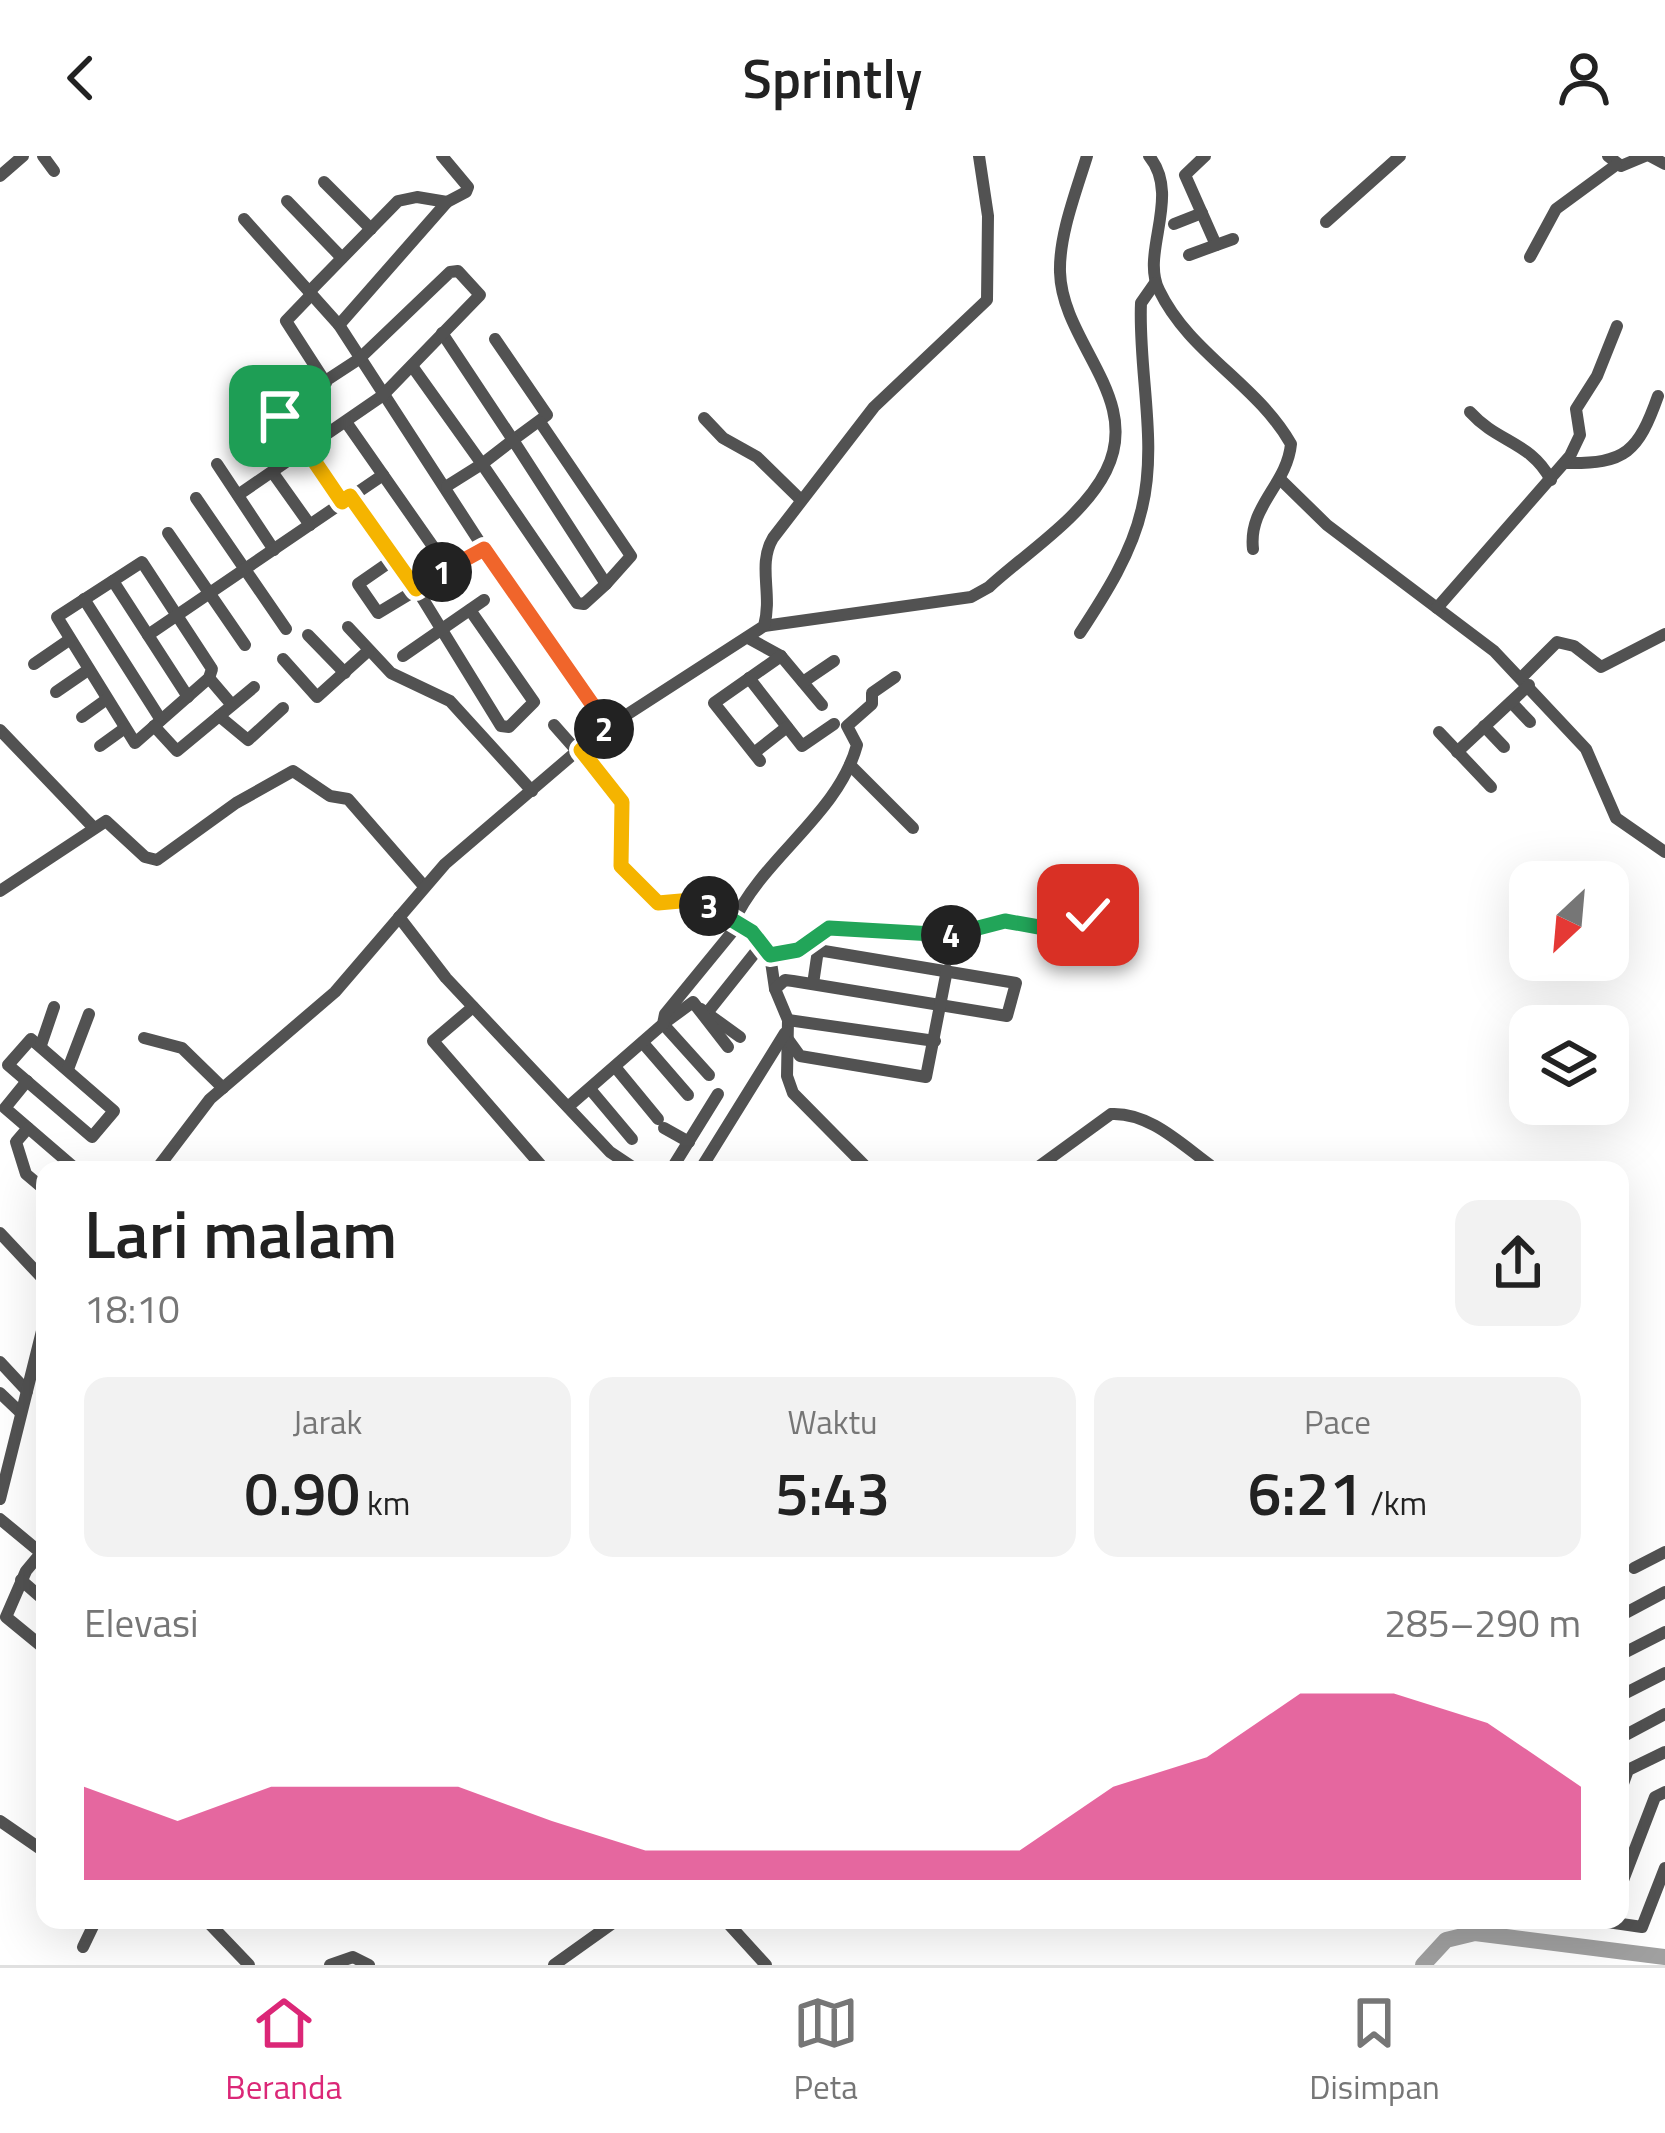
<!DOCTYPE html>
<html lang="id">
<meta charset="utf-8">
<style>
body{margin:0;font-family:"Titillium Web",sans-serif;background:#f2f2f2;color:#222;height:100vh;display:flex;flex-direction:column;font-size:45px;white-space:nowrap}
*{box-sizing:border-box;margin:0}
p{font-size:39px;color:#767676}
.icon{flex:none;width:66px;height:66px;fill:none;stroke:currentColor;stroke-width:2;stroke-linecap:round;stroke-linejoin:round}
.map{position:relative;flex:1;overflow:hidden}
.drawer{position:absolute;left:36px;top:1005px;width:1593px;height:768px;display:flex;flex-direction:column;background:#fff;border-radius:24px;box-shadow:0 12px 48px #0002}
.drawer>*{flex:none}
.needle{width:78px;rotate:206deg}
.tools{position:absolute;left:1509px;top:705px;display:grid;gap:24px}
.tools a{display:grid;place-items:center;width:120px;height:120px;border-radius:24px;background:#fff;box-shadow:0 12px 48px #0002;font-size:60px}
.pin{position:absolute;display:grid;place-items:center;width:102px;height:102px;color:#fff;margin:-51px;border-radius:24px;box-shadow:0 6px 18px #0006}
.km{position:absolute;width:60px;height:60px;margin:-30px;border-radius:50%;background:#222;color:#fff;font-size:33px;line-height:60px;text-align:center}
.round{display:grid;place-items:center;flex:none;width:126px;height:126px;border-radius:24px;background:#f2f2f2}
.overview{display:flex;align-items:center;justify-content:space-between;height:204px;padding:0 48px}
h1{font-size:66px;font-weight:600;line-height:90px}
.metrics{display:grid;grid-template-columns:repeat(3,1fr);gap:18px;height:204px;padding:12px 48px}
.metrics div{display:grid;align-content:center;border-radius:24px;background:#f2f2f2;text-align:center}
.metrics b{font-size:60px;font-weight:600}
.metrics small{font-size:33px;font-weight:400}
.metrics p{font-size:33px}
.chart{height:336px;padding:24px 48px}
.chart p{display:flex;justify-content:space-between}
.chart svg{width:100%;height:216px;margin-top:12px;fill:#db2777;opacity:.7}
header{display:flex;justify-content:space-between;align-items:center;height:156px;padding:0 48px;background:#fff;font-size:54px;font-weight:600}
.tab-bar{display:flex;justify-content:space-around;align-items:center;height:168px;border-top:3px solid #e0e0e0;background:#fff;font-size:33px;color:#767676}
.tab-bar a{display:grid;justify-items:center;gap:6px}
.tab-bar .active{color:#db2777}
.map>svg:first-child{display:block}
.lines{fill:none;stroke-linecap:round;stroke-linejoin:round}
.river{stroke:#a0a0a0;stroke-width:16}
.minor{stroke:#525252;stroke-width:12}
.split-1-casing{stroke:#fff;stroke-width:24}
.split-2-casing{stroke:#fff;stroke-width:24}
.split-3-casing{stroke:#fff;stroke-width:24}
.split-4-casing{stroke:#fff;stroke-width:24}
.split-5-casing{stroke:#fff;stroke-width:24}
.split-1{stroke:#f5b400;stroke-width:15}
.split-2{stroke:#f0652b;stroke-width:15}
.split-3{stroke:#f5b400;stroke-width:15}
.split-4{stroke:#22a559;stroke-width:15}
.split-5{stroke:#22a559;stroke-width:15}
</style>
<header><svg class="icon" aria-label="back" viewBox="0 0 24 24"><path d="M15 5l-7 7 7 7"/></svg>Sprintly<svg class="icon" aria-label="person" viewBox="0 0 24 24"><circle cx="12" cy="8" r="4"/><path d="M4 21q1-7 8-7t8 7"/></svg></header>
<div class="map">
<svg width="1665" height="1809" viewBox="0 0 1665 1809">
<rect width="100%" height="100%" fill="#fff"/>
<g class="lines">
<path class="river" d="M1423,1809L1446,1784L1475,1777L1665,1801"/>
<g class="minor">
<path d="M43,0L54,15"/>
<path d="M1149,0C1182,40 1140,97 1159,134C1189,197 1257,228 1291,288C1287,329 1248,350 1253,393"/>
<path d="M1205,0L1185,19L1216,89"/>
<path d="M1608,0L1621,10L1645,0"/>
<path d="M1650,0L1665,8"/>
<path d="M0,20L23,0"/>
<path d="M324,26L371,73"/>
<path d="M287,45L342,102"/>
<path d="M244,63L339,169L558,507L608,570"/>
<path d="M1326,66L1400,0"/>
<path d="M1174,68L1202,57"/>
<path d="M1189,99L1233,83"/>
<path d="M1530,101L1556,53L1616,9"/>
<path d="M309,136L398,45L417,41L447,46"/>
<path d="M311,139L286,165L326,227"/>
<path d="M339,169L447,46L466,36L468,31L442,0"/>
<path d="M442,177L513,284L547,259L495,183"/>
<path d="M412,210L482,308L447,330"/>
<path d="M1470,256C1498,287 1530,285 1551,324"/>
<path d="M704,262L723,282L757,301L801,344"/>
<path d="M346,266L448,412"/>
<path d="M540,266L631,400L606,428"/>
<path d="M513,284L606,428L584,448L577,447L482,308Z"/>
<path d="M306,293L342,346"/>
<path d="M1566,307C1626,308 1638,296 1658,240"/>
<path d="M217,308L274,394"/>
<path d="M273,317L310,369"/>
<path d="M1282,325L1327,369L1494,495L1586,593L1616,662L1665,696"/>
<path d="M238,339L382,240L480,139L458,115L450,116L359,203L281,254L300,298"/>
<path d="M350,341L397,401L501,570L509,571L534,546L470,454"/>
<path d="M196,342L286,473"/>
<path d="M168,377L245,489"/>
<path d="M397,401L358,428L378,457L484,393"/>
<path d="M142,406L212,513L209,522L135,587L57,461Z"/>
<path d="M113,425L188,541"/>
<path d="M84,443L161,564"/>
<path d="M1437,452L1570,300L1580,279L1576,253L1597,220L1617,170"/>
<path d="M764,470L971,441L989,431C1026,397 1083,361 1106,315C1143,242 1062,187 1060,116C1059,79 1076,36 1087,0"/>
<path d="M348,471L391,517L450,545L532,635"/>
<path d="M1080,477C1105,439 1132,397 1142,352C1158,286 1138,214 1141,147L1155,127"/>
<path d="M148,479L383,319"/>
<path d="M308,479L345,517"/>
<path d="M750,483L781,500L822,549"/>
<path d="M403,500L484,444"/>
<path d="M283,503L317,541L368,495"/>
<path d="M34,508L69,484"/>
<path d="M209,522L232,549"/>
<path d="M749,522L802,590L834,568"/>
<path d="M1521,522L1557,486L1574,490L1601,511L1665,478"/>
<path d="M803,526L834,505"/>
<path d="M56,536L88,514"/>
<path d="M1511,546L1530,566"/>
<path d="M219,560L248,584L283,552"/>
<path d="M82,561L107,543"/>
<path d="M554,569L622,646L617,702L649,743L692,744L714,753L752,776L770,799L775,833L788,864L787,920L793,937L869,1014"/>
<path d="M154,570L177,595L254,531"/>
<path d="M1484,570L1504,591"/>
<path d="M0,574L94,672"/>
<path d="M1439,576L1491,631"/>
<path d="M100,590L125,572"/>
<path d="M1457,596L1529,529"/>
<path d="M754,597L787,571"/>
<path d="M760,605L714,547L781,500"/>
<path d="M850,609L913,672"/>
<path d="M0,735L106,665L145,701L157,704L236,647L293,615L330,640L348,643L423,729"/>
<path d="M399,761L446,822L610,996L637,1014"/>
<path d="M733,767C762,702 838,659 857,589L847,570L872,548V537L895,521"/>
<path d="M770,799L798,793L829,772L953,779L1005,765L1062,768L1088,759L1123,736"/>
<path d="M775,833L785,824L793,825L1007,860L1016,827L818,794L813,828"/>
<path d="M473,851L433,885L545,1014"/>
<path d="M701,853L740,881"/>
<path d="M707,857L758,793"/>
<path d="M788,864L935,885"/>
<path d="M144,882L182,892L223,932"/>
<path d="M787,882L800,900L926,921L947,814"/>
<path d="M31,883L114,955L92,981L8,909Z"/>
<path d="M643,887L688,939"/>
<path d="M41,889L54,851"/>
<path d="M616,912L658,963"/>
<path d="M68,913L89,858"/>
<path d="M709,919L663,868L693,846L728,891"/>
<path d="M27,925L5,952L77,1014"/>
<path d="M590,933L632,983"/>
<path d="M569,950L663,868L665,858L733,775"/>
<path d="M28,972L16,986L26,1018L45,1034"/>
<path d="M664,972L689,986"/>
<path d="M156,1014L210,943L335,836L445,708L597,578L764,470C773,438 757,409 773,382L874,251L987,144L988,60L979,0"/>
<path d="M671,1014L718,938"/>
<path d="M700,1014L785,877"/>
<path d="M1034,1014L1111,958C1149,956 1181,988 1210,1009"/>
<path d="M0,1077L45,1125"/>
<path d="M0,1206L27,1235"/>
<path d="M0,1237L21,1257"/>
<path d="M0,1343L45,1163"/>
<path d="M0,1363L41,1397L26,1415L6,1461L45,1493"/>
<path d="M1634,1412L1665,1396"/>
<path d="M21,1424L45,1445"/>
<path d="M1620,1460L1665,1436"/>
<path d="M1620,1499L1665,1476"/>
<path d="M1620,1540L1665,1517"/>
<path d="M1620,1582L1665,1558"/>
<path d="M1620,1636L1628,1614L1665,1596"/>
<path d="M0,1665L45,1696"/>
<path d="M1620,1732L1655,1641L1665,1636"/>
<path d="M206,1764L249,1809"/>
<path d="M725,1764L766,1809"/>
<path d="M1594,1764L1642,1771L1665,1712"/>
<path d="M83,1791L96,1764"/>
<path d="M330,1809L353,1801L369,1809"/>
<path d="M554,1809L617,1764"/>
</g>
</g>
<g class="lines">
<defs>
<path id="split-1" d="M280,260L300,298L306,293L342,346L350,340L416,433L442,416"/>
<path id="split-2" d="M442,416L484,393L608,571L604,573"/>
<path id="split-3" d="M604,573L581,594L622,646L621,710L658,747L692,744L709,750"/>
<path id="split-4" d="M709,750L752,776L770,799L798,794L829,772L951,779"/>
<path id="split-5" d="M951,779L1005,765L1039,771L1088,759"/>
</defs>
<use href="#split-1" class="split-1-casing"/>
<use href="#split-2" class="split-2-casing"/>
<use href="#split-3" class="split-3-casing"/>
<use href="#split-4" class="split-4-casing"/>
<use href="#split-5" class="split-5-casing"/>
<use href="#split-1" class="split-1"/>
<use href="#split-2" class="split-2"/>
<use href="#split-3" class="split-3"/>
<use href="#split-4" class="split-4"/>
<use href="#split-5" class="split-5"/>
</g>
</svg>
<div class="tools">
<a><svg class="needle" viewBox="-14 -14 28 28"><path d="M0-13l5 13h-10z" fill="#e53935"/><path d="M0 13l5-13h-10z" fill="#767676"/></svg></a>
<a><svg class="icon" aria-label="layers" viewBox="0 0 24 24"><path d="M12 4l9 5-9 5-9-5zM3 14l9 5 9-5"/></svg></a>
</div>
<div class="pin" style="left:280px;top:260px;background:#1e9e55"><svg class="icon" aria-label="arrive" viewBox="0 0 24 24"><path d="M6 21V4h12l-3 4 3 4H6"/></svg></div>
<div class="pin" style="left:1088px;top:759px;background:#d93025"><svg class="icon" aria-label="check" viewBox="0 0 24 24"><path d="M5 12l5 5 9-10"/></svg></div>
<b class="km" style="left:442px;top:416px">1</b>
<b class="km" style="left:604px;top:573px">2</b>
<b class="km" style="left:709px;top:750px">3</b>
<b class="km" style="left:951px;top:779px">4</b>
<section class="drawer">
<div class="overview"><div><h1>Lari malam</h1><p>18:10</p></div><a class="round"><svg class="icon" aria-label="share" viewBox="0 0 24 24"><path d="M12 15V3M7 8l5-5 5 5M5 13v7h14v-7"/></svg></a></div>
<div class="metrics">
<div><p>Jarak</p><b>0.90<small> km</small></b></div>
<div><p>Waktu</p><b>5:43</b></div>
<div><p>Pace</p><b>6:21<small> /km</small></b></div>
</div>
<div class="chart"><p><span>Elevasi</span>285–290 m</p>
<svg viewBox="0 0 160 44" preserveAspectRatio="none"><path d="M0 44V25L10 32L20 25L30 25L40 25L50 32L60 38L70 38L80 38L90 38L100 38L110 25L120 19L130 6L140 6L150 12L160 25V44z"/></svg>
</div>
</section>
</div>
<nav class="tab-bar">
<a class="active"><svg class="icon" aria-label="home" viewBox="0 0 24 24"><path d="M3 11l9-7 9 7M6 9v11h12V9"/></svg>Beranda</a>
<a><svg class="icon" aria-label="map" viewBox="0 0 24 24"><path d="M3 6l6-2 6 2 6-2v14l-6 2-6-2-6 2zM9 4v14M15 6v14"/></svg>Peta</a>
<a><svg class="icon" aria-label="saved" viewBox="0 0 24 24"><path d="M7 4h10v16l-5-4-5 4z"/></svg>Disimpan</a>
</nav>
